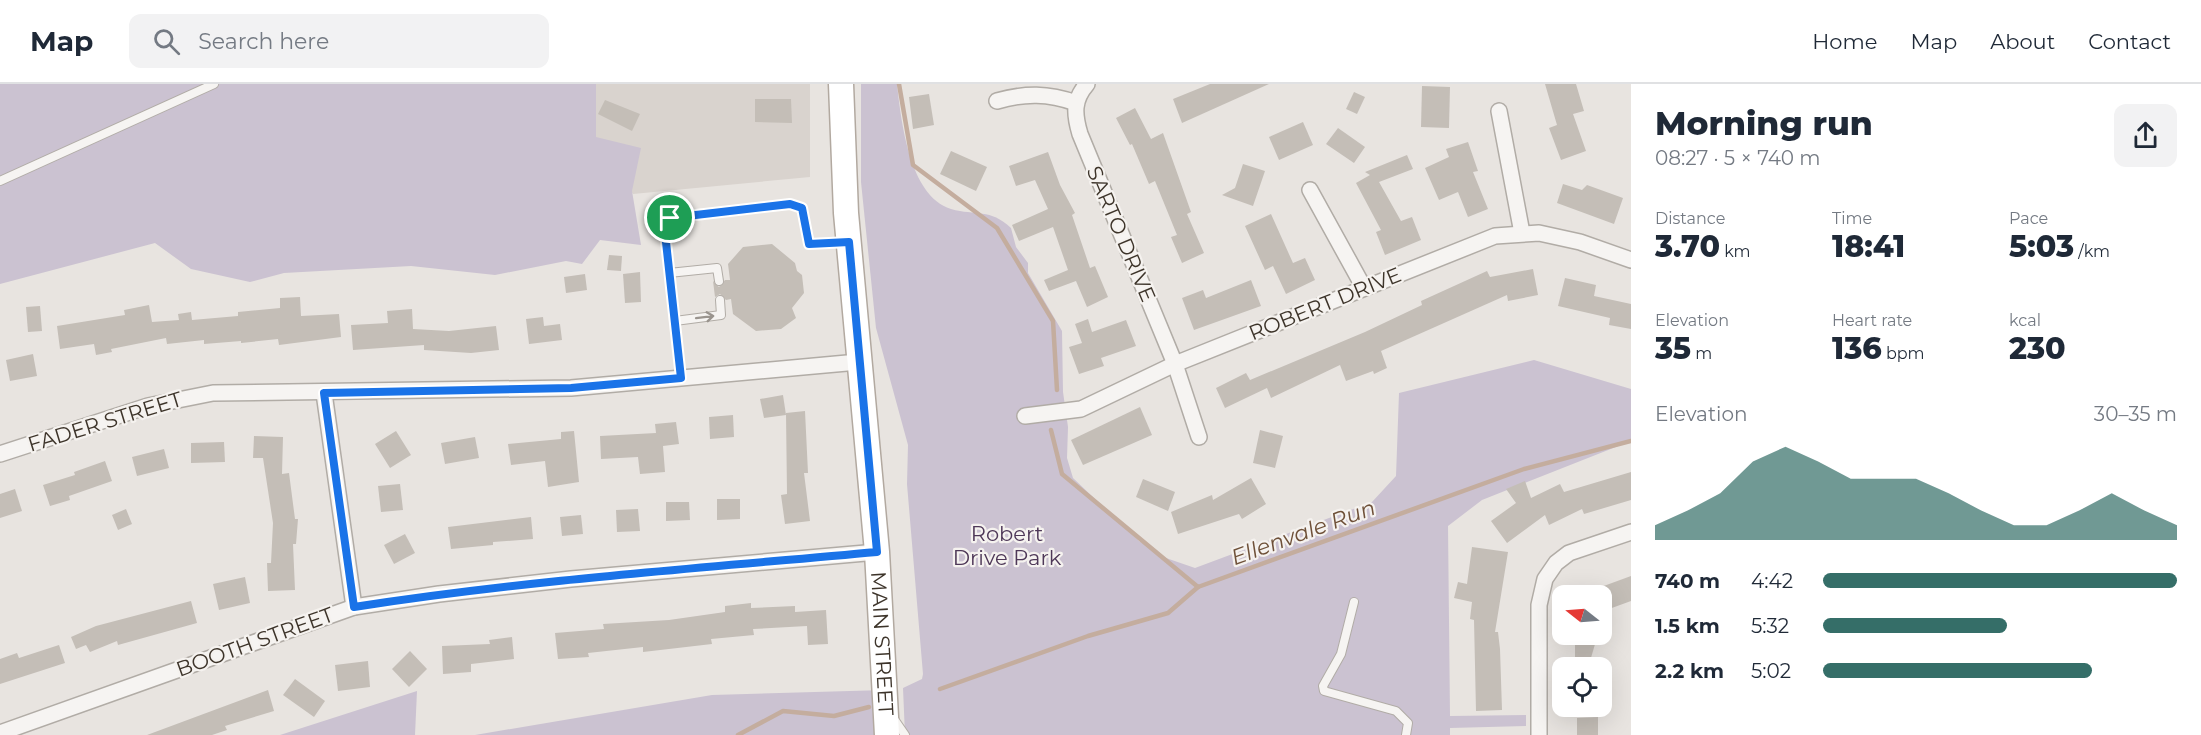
<!DOCTYPE html>
<meta charset="utf-8">
<style>
body{margin:0;font-family:Montserrat,sans-serif;background:#f2f2f3;color:#1f2937;height:100vh;display:flex;flex-direction:column;font-size:22px;white-space:nowrap}
*{box-sizing:border-box;margin:0}
p{font-size:20px;color:#747a83}
.icon{flex:none;width:33px;height:33px;fill:none;stroke:currentColor;stroke-width:2;stroke-linecap:round;stroke-linejoin:round}
.map{position:relative;flex:1;overflow:hidden}
.sheet{display:flex;flex-direction:column;background:#fff;width:570px}
.sheet>*{flex:none}
.needle{width:39px;rotate:287deg}
.buttons{position:absolute;left:1552px;top:501px;display:grid;gap:12px}
.buttons a{display:grid;place-items:center;width:60px;height:60px;border-radius:12px;background:#fff;box-shadow:0 6px 24px #0002;font-size:30px}
.pin{position:absolute;display:grid;place-items:center;width:51px;height:51px;color:#fff;margin:-26px;border:3px solid #fff;border-radius:50%;box-shadow:0 2px 6px #0007}
.round{display:grid;place-items:center;flex:none;width:63px;height:63px;border-radius:12px;background:#f2f2f3}
.overview{display:flex;align-items:center;justify-content:space-between;height:102px;padding:0 24px}
h1{font-size:33px;font-weight:800;line-height:45px}
.metrics{display:grid;grid-template-columns:repeat(3,1fr);gap:9px;height:102px;padding:6px 24px}
.metrics div{display:grid;align-content:center}
.metrics b{font-size:30px;font-weight:800}
.metrics small{font-size:16px;font-weight:400}
.metrics p{font-size:16px}
.chart{height:168px;padding:12px 24px}
.chart p{display:flex;justify-content:space-between}
.chart svg{width:100%;height:108px;margin-top:6px;fill:#356e68;opacity:.7}
ul{padding:0 24px;list-style:none;font-size:20px}
li{display:grid;grid-template-columns:96px 72px 1fr;align-items:center;height:45px}
li i{height:15px;border-radius:8px;background:#356e68}
header{display:flex;align-items:center;gap:36px;box-sizing:border-box;height:84px;padding:0 30px;background:#fff;border-bottom:2px solid #e0e1e3}
header strong{font-size:28px}
nav{display:flex;gap:33px;margin-inline-start:auto;font-size:21px}
.search{width:420px;height:54px;background:#f2f2f3;display:flex;align-items:center;gap:15px;box-sizing:border-box;padding:0 21px;border-radius:12px;color:#747a83;font-size:22px}
main{display:flex;flex:1;min-height:0}
.map>svg:first-child{display:block}
.built{fill:#d9d3ce}
.green{fill:#cbc2d1}
.lines{fill:none;stroke-linecap:round;stroke-linejoin:round}
.stream{stroke:#c4ad9e;stroke-width:4.5}
.building{fill:#c4beb7}
.lane-casing{stroke:#b1aca6;stroke-width:10}
.street-casing{stroke:#b1aca6;stroke-width:18}
.primary-casing{stroke:#b2a9a0;stroke-width:27}
.lane{stroke:#f6f4f2;stroke-width:8}
.street{stroke:#f6f4f2;stroke-width:15}
.primary{stroke:#fff;stroke-width:24}
.oneway{stroke:#9a948e}
.route-casing{stroke:#fff;stroke-width:12}
.route{stroke:#1a73e8;stroke-width:8}
.labels{text-anchor:middle;stroke-width:4.5;stroke-linejoin:round;paint-order:stroke}
.street-label{font-size:21px;fill:#3d342a;stroke:#f5f2ef}
.park-label{font-size:21px;fill:#4e3858;stroke:#f5f2ef}
.water-label{font-size:22px;font-style:italic;fill:#6e5038;stroke:#f5f2ef}
</style>
<header>
<strong>Map</strong>
<div class="search"><svg class="icon" aria-label="search" viewBox="0 0 24 24"><circle cx="10" cy="10" r="6"/><path d="M15 15l6 6"/></svg>Search here</div>
<nav><a>Home</a><a>Map</a><a>About</a><a>Contact</a></nav>
</header>
<main>
<div class="map">
<svg width="1631" height="651" viewBox="0 0 1631 651">
<rect width="100%" height="100%" fill="#e8e4e0"/>
<path class="built" d="M596,0H810V93L633,110L596,54Z"/>
<g class="green">
<path d="M0,0H596V53L641,64L632,107L641,161L600,156L582,180L566,177L495,191L411,182L284,189L250,198L191,185L155,159L0,200Z"/>
<path d="M861,0H897C901,36 909,112 951,125C976,132 990,124 1011,144L1016,163L1028,179V189L1062,247L1063,308L1068,343L1067,374L1073,394L1139,457L1166,474L1195,484L1372,418L1396,392L1399,309L1534,276L1631,305V357L1482,416L1448,442L1450,632L1526,631V642L1450,644V651H905L903,604L922,595L923,590L907,400L908,361L876,244L861,98Z"/>
<path d="M885,606L886,651H475L712,611Z"/>
<path d="M417,607L415,651H280Z"/>
</g>
<g class="lines">
<g class="stream">
<path d="M899,0L913,81L997,144L1053,237L1057,306"/>
<path d="M1051,346L1062,390L1198,503L1524,385L1631,357"/>
<path d="M940,605L1088,552L1168,529L1198,503"/>
<path d="M738,651L783,627L834,632L869,623"/>
</g>
</g>
<g class="building">
<path d="M1210,0H1269L1182,39L1173,15Z"/>
<path d="M1545,0H1576L1584,27L1573,30L1586,67L1561,76L1549,44L1557,41Z"/>
<path d="M1422,2L1450,3L1449,44L1421,43Z"/>
<path d="M1354,8L1365,13L1357,30L1346,25Z"/>
<path d="M929,10L934,41L913,45L909,13Z"/>
<path d="M755,15H791L792,39L755,38Z"/>
<path d="M605,16L640,30L632,47L598,30Z"/>
<path d="M1135,24L1151,55L1163,49L1191,128L1187,130L1204,169L1182,179L1171,153L1177,151L1155,97L1149,100L1132,60L1130,61L1116,34Z"/>
<path d="M1303,38L1313,61L1279,76L1269,53Z"/>
<path d="M1338,44L1365,63L1354,79L1326,60Z"/>
<path d="M1468,58L1478,87L1473,88L1488,125L1468,133L1458,108L1439,116L1425,84L1449,73L1446,65Z"/>
<path d="M951,67L987,83L976,107L940,90Z"/>
<path d="M1048,68L1060,101L1075,129L1072,131L1090,184L1095,182L1108,213L1087,223L1076,197L1049,207L1044,196L1068,186L1053,143L1019,157L1012,141L1048,125L1035,96L1016,102L1009,82Z"/>
<path d="M1407,71L1413,85L1379,98L1401,137L1412,133L1421,156L1385,171L1376,148L1381,146L1356,99L1370,91L1365,88Z"/>
<path d="M1243,80L1265,87L1253,122L1222,111L1235,104Z"/>
<path d="M1563,100L1582,106L1587,101L1623,114L1614,140L1557,119Z"/>
<path d="M1271,130L1293,179L1305,174L1315,196L1286,210L1273,182L1265,186L1245,142Z"/>
<path d="M772,160L795,179L797,187L802,191L804,209L792,224L796,234L781,245L756,247L733,230L731,215L726,216L720,210L715,213L713,197L719,203L725,196H730L728,180L743,163Z"/>
<path d="M609,171L622,172L621,187L607,186Z"/>
<path d="M1533,185L1538,211L1508,217L1507,211L1381,267L1387,284L1374,290L1373,287L1346,297L1340,281L1271,314L1267,304L1225,324L1216,304L1246,289L1250,296L1365,248L1422,221L1421,217L1487,187L1490,193Z"/>
<path d="M640,188L641,218L625,219L623,190Z"/>
<path d="M585,190L587,206L566,209L564,193Z"/>
<path d="M1565,194L1596,201L1594,212L1631,220V245L1609,241L1610,234L1558,222Z"/>
<path d="M1251,196L1261,222L1194,246L1182,214L1203,206L1206,214Z"/>
<path d="M300,213L301,232L339,230L341,253L279,261L278,255L241,259V257L204,260V256L167,260L166,254L111,265L112,268L96,271L94,260L60,265L57,242L125,231L124,226L149,221L152,238L179,236L178,230L191,228L192,236L238,232V228L280,224V214Z"/>
<path d="M40,222L42,247L28,248L26,223Z"/>
<path d="M412,225L413,245L449,247L496,242L499,266L471,269L424,266V261L353,266L351,241L388,239L387,227Z"/>
<path d="M543,233L544,242L560,240L562,256L529,260L526,235Z"/>
<path d="M1088,235L1092,248L1126,236L1136,262L1101,274L1104,282L1079,290L1069,263L1082,259L1075,240Z"/>
<path d="M33,270L37,292L10,297L6,276Z"/>
<path d="M783,311L786,331L764,334L760,315Z"/>
<path d="M1140,323L1152,351L1083,381L1071,356Z"/>
<path d="M805,327L808,389H804L810,437L785,440L781,411L787,410L786,329Z"/>
<path d="M733,331L734,353L710,355L709,333Z"/>
<path d="M676,338L679,360L663,362L665,388L640,390L638,373L601,375L600,352L656,349L655,340Z"/>
<path d="M1260,346L1283,352L1275,384L1253,379Z"/>
<path d="M396,347L411,371L390,384L375,360Z"/>
<path d="M574,347L579,398L548,403L545,377L511,381L508,360L561,355V348Z"/>
<path d="M254,352L283,353L282,390L289,389L295,435H298L296,460H293L295,506L268,507L267,479H271L273,439L263,374H253Z"/>
<path d="M475,353L479,374L445,380L441,359Z"/>
<path d="M224,358L225,378L191,379V359Z"/>
<path d="M164,365L169,384L137,392L132,373Z"/>
<path d="M105,377L112,397L69,412L70,416L50,422L43,401L75,391L74,388Z"/>
<path d="M1631,388V416L1584,430L1582,425L1549,441L1545,431L1507,459L1491,437L1516,419L1506,405L1525,397L1531,414L1560,400L1564,408Z"/>
<path d="M1251,394L1266,420L1242,435L1239,430L1178,450L1171,428L1212,411L1213,416Z"/>
<path d="M1143,395L1175,408L1168,427L1136,413Z"/>
<path d="M400,400L403,426L381,428L378,402Z"/>
<path d="M15,405L22,427L0,434V410Z"/>
<path d="M717,415H740V435L717,436Z"/>
<path d="M666,418H689L690,436L666,437Z"/>
<path d="M126,425L132,440L118,446L112,431Z"/>
<path d="M638,425L640,447L617,448L616,426Z"/>
<path d="M581,431L583,450L562,452L560,433Z"/>
<path d="M531,433L533,455L493,458V461L451,465L448,443Z"/>
<path d="M405,450L415,469L394,480L384,461Z"/>
<path d="M1472,463L1508,468L1495,548H1498L1500,565L1502,626L1476,627L1474,536L1470,535L1472,518L1454,514L1458,498L1467,500Z"/>
<path d="M1631,492V517L1609,525L1601,503Z"/>
<path d="M245,493L250,519L219,526L213,500Z"/>
<path d="M191,517L197,539L118,561L117,557L90,568L86,561L76,565L71,553L96,542Z"/>
<path d="M751,519V524L795,522V528L826,526L828,560L808,561L807,542L753,545L754,551L711,555L712,560L643,568V563L588,569L589,573L558,575L555,549L604,545L603,540L669,536L725,528V522Z"/>
<path d="M1575,550H1598L1588,584H1575Z"/>
<path d="M512,553L514,575L471,580V588L443,590L442,562L490,560L489,556Z"/>
<path d="M59,561L65,579L0,600V575L17,569L19,574Z"/>
<path d="M410,567L427,585L409,603L392,585Z"/>
<path d="M368,577L370,603L338,607L335,581Z"/>
<path d="M295,595L325,617L314,633L283,611Z"/>
<path d="M268,606L274,627L225,642L227,646L212,651H147Z"/>
<path d="M1598,633V651H1577V634Z"/>
</g>
<g class="lines">
<defs>
<g id="lane">
<path d="M0,97L214,0"/>
<path d="M669,189L717,184L719,197"/>
<path d="M675,237L721,231L720,216"/>
<path d="M681,294L664,140L670,134L790,120L802,124L809,160L845,158"/>
<path d="M1354,518L1341,570L1323,602L1324,607L1396,627L1408,639L1406,651"/>
<path d="M894,635L905,651"/>
</g>
<g id="street">
<path d="M1087,0C1073,16 1074,30 1080,50L1175,280L1199,353"/>
<path d="M997,17C1025,9 1048,9 1076,19"/>
<path d="M1499,27L1522,149"/>
<path d="M1310,106L1364,204"/>
<path d="M324,309L354,523"/>
<path d="M1025,332L1081,325L1175,280L1495,152L1539,149L1580,158L1631,176"/>
<path d="M0,370L148,322L213,309L571,304L858,278"/>
<path d="M0,649L354,523L439,510L571,495L877,468"/>
<path d="M1539,651V521L1545,495L1556,479L1569,469L1631,448"/>
</g>
<g id="primary">
<path id="s1" d="M841,0L846,129L877,468L887,651"/>
</g>
</defs>
<use href="#lane" class="lane-casing"/>
<use href="#street" class="street-casing"/>
<use href="#primary" class="primary-casing"/>
<use href="#lane" class="lane"/>
<use href="#street" class="street"/>
<use href="#primary" class="primary"/>
</g>
<defs><path id="oneway-shaft" d="M-6 0H5M1.5-3L5.5 0L1.5 3" fill="none" stroke-width="1.6" stroke-linecap="round" stroke-linejoin="round" transform="scale(1.5)"/></defs>
<use class="oneway" href="#oneway-shaft" transform="translate(705 233) rotate(-7)"/>
<g class="lines">
<defs>
<path id="route" d="M790,120L802,124L809,160L849,158L877,468C702,484 528,496 354,523L324,309L571,304L681,294L664,140L670,134Z"/>
</defs>
<use href="#route" class="route-casing"/>
<use href="#route" class="route"/>
</g>
<g class="labels">
<g class="street-label">
<text transform="translate(1121 150) rotate(67)" y="7">SARTO DRIVE</text>
<text transform="translate(1325 220) rotate(-22)" y="7">ROBERT DRIVE</text>
<text transform="translate(105 338) rotate(-17)" y="7">FADER STREET</text>
<text transform="translate(255 558) rotate(-20)" y="7">BOOTH STREET</text>
<text dy="7" stroke="none"><textPath href="#s1" startOffset="561">MAIN STREET</textPath></text>
</g>
<g class="park-label">
<text x="1007" y="457">Robert<tspan x="1007" dy="24">Drive Park</tspan></text>
</g>
<g class="water-label">
<text transform="translate(1303 448) rotate(-20)" y="8">Ellenvale Run</text>
</g>
</g>
</svg>
<div class="buttons">
<a><svg class="needle" viewBox="-14 -14 28 28"><path d="M0-13l5 13h-10z" fill="#e53935"/><path d="M0 13l5-13h-10z" fill="#747a83"/></svg></a>
<a><svg class="icon" aria-label="locate" viewBox="0 0 24 24"><circle cx="12" cy="12" r="6"/><path d="M12 2v4M12 18v4M2 12h4M18 12h4"/></svg></a>
</div>
<div class="pin" style="left:670px;top:134px;background:#1e9e55"><svg class="icon" aria-label="arrive" viewBox="0 0 24 24"><path d="M6 21V4h12l-3 4 3 4H6"/></svg></div>
</div>
<section class="sheet">
<div class="overview"><div><h1>Morning run</h1><p>08:27 · 5 × 740 m</p></div><a class="round"><svg class="icon" aria-label="share" viewBox="0 0 24 24"><path d="M12 15V3M7 8l5-5 5 5M5 13v7h14v-7"/></svg></a></div>
<div class="metrics">
<div><p>Distance</p><b>3.70<small> km</small></b></div>
<div><p>Time</p><b>18:41</b></div>
<div><p>Pace</p><b>5:03<small> /km</small></b></div>
</div>
<div class="metrics">
<div><p>Elevation</p><b>35<small> m</small></b></div>
<div><p>Heart rate</p><b>136<small> bpm</small></b></div>
<div><p>kcal</p><b>230</b></div>
</div>
<div class="chart"><p><span>Elevation</span>30–35 m</p>
<svg viewBox="0 0 160 44" preserveAspectRatio="none"><path d="M0 44V38L10 32L20 25L30 12L40 6L50 12L60 19L70 19L80 19L90 25L100 32L110 38L120 38L130 32L140 25L150 32L160 38V44z"/></svg>
</div>
<ul>
<li><b>740 m</b>4:42<i style="width:100%"></i></li>
<li><b>1.5 km</b>5:32<i style="width:52%"></i></li>
<li><b>2.2 km</b>5:02<i style="width:76%"></i></li>
</ul>
</section>
</main>
